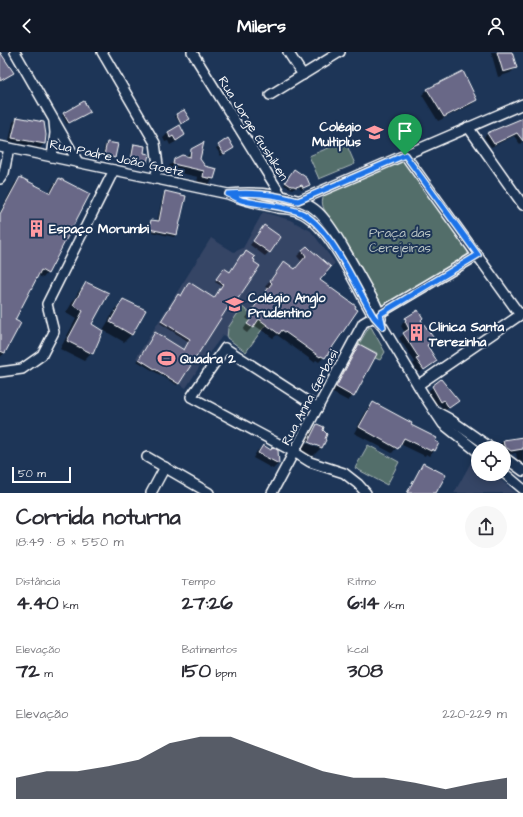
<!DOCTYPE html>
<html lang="pt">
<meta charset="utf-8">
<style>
body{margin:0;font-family:"Architects Daughter",sans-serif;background:#f7f7f7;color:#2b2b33;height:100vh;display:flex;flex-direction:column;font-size:15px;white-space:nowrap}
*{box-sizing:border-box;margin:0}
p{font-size:13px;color:#7c7c81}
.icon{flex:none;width:22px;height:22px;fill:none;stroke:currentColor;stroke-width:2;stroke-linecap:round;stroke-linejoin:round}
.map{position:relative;height:441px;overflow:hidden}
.side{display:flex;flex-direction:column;background:#fff;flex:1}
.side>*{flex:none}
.buttons{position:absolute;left:471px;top:389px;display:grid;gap:8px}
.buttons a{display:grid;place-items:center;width:40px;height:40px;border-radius:50%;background:#fff;box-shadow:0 2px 10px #0003;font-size:20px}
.scale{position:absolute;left:12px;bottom:10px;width:59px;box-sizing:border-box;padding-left:4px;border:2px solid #fff;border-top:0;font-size:11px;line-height:14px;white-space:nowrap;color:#fff;-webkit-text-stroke:3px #1d3557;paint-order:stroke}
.pin{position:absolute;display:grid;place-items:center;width:34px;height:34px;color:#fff;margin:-41px -17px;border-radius:50% 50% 50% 0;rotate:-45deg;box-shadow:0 0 4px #0007}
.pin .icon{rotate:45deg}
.round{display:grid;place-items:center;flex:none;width:42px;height:42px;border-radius:21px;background:#f7f7f7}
.overview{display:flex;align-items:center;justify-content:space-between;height:68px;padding:0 16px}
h1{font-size:22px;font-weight:700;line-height:30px}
.figures{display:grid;grid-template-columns:repeat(3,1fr);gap:6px;height:68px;padding:4px 16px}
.figures div{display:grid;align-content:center}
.figures b{font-size:20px;font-weight:700}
.figures small{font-size:11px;font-weight:400}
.figures p{font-size:11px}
.chart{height:112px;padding:8px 16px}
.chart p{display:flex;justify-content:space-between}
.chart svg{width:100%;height:72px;margin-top:4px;fill:#111827;opacity:.7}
header{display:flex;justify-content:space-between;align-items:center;height:52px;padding:0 16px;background:#111827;color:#fff;font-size:18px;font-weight:700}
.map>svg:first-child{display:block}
.built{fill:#344465}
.green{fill:#536e6b;stroke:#a9b6b5}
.shadow{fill:#0007}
.building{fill:#696787;stroke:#fff}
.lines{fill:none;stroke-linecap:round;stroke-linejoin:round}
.minor-casing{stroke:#fff;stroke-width:12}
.minor{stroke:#1d3557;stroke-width:9}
.route-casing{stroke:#fff;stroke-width:8}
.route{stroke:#1a73e8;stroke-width:5}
.labels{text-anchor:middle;stroke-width:4;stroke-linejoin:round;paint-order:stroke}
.poi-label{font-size:13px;font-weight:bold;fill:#fff;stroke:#1d3557;text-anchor:start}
.street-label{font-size:13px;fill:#fff;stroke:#1d3557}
.park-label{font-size:13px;fill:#bac5c4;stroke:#1d3557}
</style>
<header><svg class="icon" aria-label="back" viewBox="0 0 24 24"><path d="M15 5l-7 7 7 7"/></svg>Milers<svg class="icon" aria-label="person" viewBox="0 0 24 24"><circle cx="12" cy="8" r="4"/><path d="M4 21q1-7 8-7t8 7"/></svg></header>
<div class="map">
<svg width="523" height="441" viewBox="0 0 523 441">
<rect width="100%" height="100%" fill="#1d3557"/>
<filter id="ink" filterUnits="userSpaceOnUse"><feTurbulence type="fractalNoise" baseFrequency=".025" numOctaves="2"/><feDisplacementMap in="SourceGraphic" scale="8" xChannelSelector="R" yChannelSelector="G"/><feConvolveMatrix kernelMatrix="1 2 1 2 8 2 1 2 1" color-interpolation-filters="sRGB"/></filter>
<g filter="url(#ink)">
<g class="built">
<path d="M263,160L290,168L311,179L335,211L316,232L279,282L266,273L246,300L223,283L203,309L186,336L136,306L211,186L234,200L243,196Z"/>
<path d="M474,405L478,409V422H494L516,441H454Z"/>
</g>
<g class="green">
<path d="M345,89L355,112L319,127L309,104Z"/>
<path d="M403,108L467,197L468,202L384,258L324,157C321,150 322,145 327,140Z"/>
<path d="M242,255L266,272L246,300L227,286L228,276Z"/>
<path d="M369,275H371L385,300L380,308L375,306L377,301L359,292Z"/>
<path d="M368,393L399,410L387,433L355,416Z"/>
</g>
<g class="shadow">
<path d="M491,0H511L516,16L510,21L498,25Z"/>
<path d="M0,5L13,20L0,30Z"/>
<path d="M462,21L476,48L471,53L438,69L422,43L427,38Z"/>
<path d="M184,59L188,68L180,72L175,64Z"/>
<path d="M87,61L67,72L62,63L64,62Z"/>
<path d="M17,66L45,83L44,92L40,96L9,89L13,70Z"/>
<path d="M523,67V89L520,92L514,84L491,95L484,85L487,82Z"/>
<path d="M180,74L184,83L179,88L170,93L168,89L165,90L163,86L168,81Z"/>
<path d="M227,88L233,96L221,104L216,96Z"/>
<path d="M107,91L114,105L112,107L102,105L105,93Z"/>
<path d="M134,94L143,102L146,110L144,113L129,110L132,96Z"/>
<path d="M192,98L204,115L216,117L213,127L207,134L197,131L198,125L167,118L168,115L175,108L185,105Z"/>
<path d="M292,121L309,133L301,138L299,135L293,137L284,133Z"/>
<path d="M20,126L49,141L54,132L59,127L47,221L43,226L37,223L13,269L5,301L0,305V160L15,131Z"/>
<path d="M165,140L176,182L174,185L147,179L149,171L151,169L157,170L163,143Z"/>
<path d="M264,175L269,200L265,204L250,193Z"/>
<path d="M307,195L318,228L324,305L319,310L316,308L314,310L277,283L273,286L254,273L247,281L243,278L249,269L246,266L267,236L265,235L279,216L284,210L295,218L301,209L297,204Z"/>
<path d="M246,201L253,210L259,214L231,257L229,259L226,257L178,332L177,333L137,309L154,283L183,299L189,290L160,271L177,245H180L188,233L213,247L222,234L215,230L222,219L230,221Z"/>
<path d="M87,231L90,273L102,279L92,301L84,309L60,297L76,267L66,261L79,239Z"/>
<path d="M124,248L132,282L124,290L103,278L116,256Z"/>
<path d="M406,267L433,288L426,294L436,309L419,321L413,312L415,310L399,286L405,281L401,274L402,273V271Z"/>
<path d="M359,293L353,344L348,349L331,340L354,298Z"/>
<path d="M433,335L453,353L444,359L439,352L437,354L428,339Z"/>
<path d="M373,351L434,389V398L429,404L426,402L425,404L400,392L392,401L354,381L368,356Z"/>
<path d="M317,373L321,378L325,380L323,388L325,389L321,396L313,404L300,399L305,390L318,396V394L306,389L309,381Z"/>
<path d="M523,385V413H521L518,412L516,401L507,403L504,401V396H500V393L503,389Z"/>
<path d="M263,394L271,398L277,399L278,412L273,417L253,406L257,399Z"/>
</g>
<g class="building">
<path d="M0,0L14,21L0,29Z"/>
<path d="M497,0H512L517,16L503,20Z"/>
<path d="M463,19L477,48L444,65L427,37Z"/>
<path d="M84,49L90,60L69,71L63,61Z"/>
<path d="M184,58L190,67L181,72L176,62Z"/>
<path d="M17,65L44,70L46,83L45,92L12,86Z"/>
<path d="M523,66V89L517,81L494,92L487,81Z"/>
<path d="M180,73L185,83L176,89L173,84L170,86L168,80Z"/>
<path d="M228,86L234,96L224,102L218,93Z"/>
<path d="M107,90L118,92L115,106L104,103Z"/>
<path d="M204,90L200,107L205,114L217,117L214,127L203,125L204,119L173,112L174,107L182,103L190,105L191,97Z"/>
<path d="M134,92L145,94L144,101L149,102L147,111L131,108Z"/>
<path d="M294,117L307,126L310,133L303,136L302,133L296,135L294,134H291L285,130Z"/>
<path d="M20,125L51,141L59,126L90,142L48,222L41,218L15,268L21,271L5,301L0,299V162Z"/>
<path d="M165,139L186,144L177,183L149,177L151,168L159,169Z"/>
<path d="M264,173L281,185L270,201L253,189Z"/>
<path d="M307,194L311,198L331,215L320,228L356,254L355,256L358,258L325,306L321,304L320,305L282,278L279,282L259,267L253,276L247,272L254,263L250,261L272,231L270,229L284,209L295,217L306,204L302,198Z"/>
<path d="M246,199L255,205L253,207L255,208L254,210L260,214L231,257L228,255L179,332L139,307L155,280L184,298L190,287L161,269L178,242L181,244L189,230L214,246L223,232L216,227L224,216L230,220L241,203L243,204Z"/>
<path d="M86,230L109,241L92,272L103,279L93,302L67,289L83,259L73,253Z"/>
<path d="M123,247L146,258L132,283L110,270Z"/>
<path d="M418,258L423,266L421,268L435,288L427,293L437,309L424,318L416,307L419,306L403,281L409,277L405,269L406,268L405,266Z"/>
<path d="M359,292L377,302L354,345L336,335Z"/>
<path d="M441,327L459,349L449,356L444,348L441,350L432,334Z"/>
<path d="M373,350L412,371L411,373L437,386L435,389L439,391L435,399L432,397L431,399L404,386L398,397L359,375Z"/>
<path d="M317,372L324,375L323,378L327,382L325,387L326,388L322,396L308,390Z"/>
<path d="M523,385V397L511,399L504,394L503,388Z"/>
<path d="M263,393L271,398L272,395L278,398L279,412L258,401Z"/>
<path d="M423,411L446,423L436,441H407Z"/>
</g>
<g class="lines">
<defs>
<g id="minor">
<path d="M15,0L78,110"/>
<path d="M102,0L155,91L158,113L155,127"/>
<path d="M192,0L282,145"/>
<path d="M288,0L303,23"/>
<path d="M270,43L340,0"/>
<path d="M468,75L523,153"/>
<path d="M0,94L228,142C245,149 261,152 278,156C285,157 292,157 299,160C330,172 356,236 374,265L383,275L425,345L443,372L478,400"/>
<path d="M405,103L520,263"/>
<path d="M52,105L55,81L54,70"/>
<path d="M0,127L4,121L9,96"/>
<path d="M230,142C255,139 299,142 318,160C330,171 338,187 346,200C356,217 365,234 375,251L380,262L381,267"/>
<path d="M298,149L523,52"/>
<path d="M0,320L22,317L42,303L54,280L47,252L114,118"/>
<path d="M418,333L523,261"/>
<path d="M318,356L225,296L191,345L294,400L310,410L344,421L358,432L366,441"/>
<path d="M435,359L448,366L491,396"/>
<path d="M147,405L209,441"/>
<path d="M504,405L523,419"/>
<path d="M504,421L523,437"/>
<path d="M151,441L165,415"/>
<path d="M272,441L363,271L478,203"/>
</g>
</defs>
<use href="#minor" class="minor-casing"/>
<use href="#minor" class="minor"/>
</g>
</g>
<g class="lines" filter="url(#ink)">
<defs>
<path id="route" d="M405,103L478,203L380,262L383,275L374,265C357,237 329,171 299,160C282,154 262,153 245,149C239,148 234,144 228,142C251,140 275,142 298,149Z"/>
</defs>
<use href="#route" class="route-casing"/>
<use href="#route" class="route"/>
</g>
<defs>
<symbol id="school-bare" viewBox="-9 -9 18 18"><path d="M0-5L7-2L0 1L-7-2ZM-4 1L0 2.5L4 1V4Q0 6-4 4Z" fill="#ff9aa2" stroke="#1d3557" stroke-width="2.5" paint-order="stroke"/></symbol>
<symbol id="building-bare" viewBox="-9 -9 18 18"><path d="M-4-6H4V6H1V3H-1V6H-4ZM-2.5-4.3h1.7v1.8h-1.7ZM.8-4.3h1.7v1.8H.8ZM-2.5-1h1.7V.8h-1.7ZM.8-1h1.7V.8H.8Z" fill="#ff9aa2" stroke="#1d3557" stroke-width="2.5" paint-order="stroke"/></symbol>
<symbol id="stadium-bare" viewBox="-9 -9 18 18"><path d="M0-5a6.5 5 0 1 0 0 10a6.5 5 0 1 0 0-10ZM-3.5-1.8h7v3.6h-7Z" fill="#ff9aa2" stroke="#1d3557" stroke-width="2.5" paint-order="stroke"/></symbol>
</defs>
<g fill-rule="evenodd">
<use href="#school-bare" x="362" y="68" width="25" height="25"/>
<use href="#building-bare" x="24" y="164" width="25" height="25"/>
<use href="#school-bare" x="222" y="240" width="25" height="25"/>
<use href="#building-bare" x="404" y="268" width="25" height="25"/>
<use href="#stadium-bare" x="154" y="294" width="25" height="25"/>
</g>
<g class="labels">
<g class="poi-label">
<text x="361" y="79" text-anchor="end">Colégio<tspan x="361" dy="15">Multiplus</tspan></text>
<text x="49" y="181">Espaço Morumbi</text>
<text x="248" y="250">Colégio Anglo<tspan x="248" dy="15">Prudentino</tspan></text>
<text x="429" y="279">Clínica Santa<tspan x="429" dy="15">Terezinha</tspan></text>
<text x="180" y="311">Quadra 2</text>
</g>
<g class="street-label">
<text transform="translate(254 76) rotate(58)" y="5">Rua Jorge Gushiken</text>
<text transform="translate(117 105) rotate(12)" y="5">Rua Padre João Goetz</text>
<text transform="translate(309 345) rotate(-62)" y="5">Rua Anna Gerbasi</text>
</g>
<g class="park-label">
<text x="400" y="185">Praça das<tspan x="400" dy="15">Cerejeiras</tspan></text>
</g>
</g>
</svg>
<div class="buttons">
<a><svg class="icon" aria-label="locate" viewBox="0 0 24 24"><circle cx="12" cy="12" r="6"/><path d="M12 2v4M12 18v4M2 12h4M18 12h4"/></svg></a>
</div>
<div class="scale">50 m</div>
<div class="pin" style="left:405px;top:103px;background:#1e9e55"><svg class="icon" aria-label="arrive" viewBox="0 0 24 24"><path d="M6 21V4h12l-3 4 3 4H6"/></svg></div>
</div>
<section class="side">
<div class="overview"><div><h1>Corrida noturna</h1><p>18:49 · 8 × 550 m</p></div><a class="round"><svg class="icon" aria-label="share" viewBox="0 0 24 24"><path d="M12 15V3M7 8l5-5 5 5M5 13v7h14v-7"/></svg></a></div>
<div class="figures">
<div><p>Distância</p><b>4.40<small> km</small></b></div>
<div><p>Tempo</p><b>27:26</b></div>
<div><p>Ritmo</p><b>6:14<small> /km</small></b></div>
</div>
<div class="figures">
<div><p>Elevação</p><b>72<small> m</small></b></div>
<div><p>Batimentos</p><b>150<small> bpm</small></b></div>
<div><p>kcal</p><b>308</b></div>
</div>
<div class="chart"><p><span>Elevação</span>220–229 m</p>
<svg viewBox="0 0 160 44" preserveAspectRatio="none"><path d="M0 44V31L10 27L20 27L30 24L40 20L50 10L60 6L70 6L80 13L90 20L100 27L110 31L120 31L130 34L140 38L150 34L160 31V44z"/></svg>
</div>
</section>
